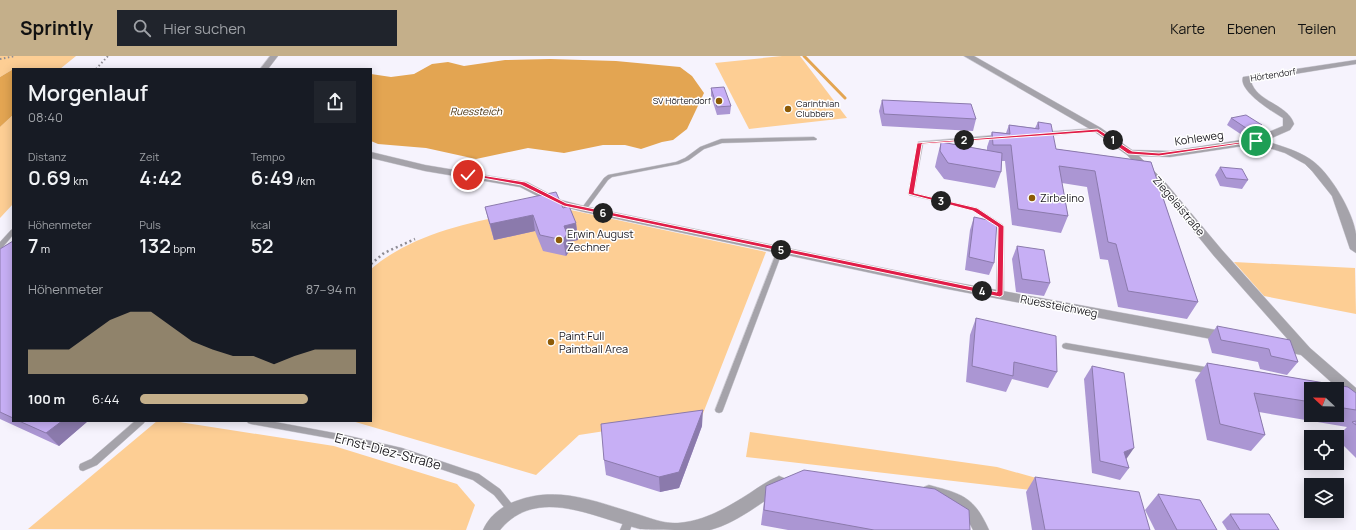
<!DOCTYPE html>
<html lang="de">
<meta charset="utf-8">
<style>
body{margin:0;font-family:Manrope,sans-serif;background:#20242c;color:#f1f3f6;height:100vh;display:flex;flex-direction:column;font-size:15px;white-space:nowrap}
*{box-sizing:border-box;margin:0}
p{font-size:13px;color:#9ea1a6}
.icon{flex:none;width:22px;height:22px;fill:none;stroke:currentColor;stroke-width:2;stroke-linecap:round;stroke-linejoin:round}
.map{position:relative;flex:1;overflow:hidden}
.sheet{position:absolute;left:12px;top:12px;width:360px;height:354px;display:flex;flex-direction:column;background:#171b24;border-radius:0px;box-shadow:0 2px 10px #0003}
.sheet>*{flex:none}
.needle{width:26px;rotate:292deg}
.fabs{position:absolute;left:1304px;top:326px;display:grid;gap:8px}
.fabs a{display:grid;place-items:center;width:40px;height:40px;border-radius:0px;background:#171b24;box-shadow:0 2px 10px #0003;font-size:20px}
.pin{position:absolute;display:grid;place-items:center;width:34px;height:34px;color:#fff;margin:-17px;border:2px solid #fff;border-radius:50%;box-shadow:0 1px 4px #0007}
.km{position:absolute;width:20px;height:20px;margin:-10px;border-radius:50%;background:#222;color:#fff;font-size:11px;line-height:20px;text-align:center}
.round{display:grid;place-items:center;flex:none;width:42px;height:42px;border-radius:0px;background:#20242c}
.headline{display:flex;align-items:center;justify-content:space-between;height:68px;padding:0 16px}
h1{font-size:22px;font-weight:600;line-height:30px}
.figures{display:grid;grid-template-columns:repeat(3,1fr);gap:6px;height:68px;padding:4px 16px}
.figures div{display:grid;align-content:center}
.figures b{font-size:20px;font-weight:600}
.figures small{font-size:11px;font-weight:400}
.figures p{font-size:11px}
.chart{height:112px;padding:8px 16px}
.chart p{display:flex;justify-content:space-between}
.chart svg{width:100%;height:72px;margin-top:4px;fill:#c4af8a;opacity:.7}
ul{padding:0 16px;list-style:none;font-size:13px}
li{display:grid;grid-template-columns:64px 48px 1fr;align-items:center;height:30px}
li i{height:10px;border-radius:5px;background:#c4af8a}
header{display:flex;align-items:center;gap:24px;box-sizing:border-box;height:56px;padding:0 20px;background:#c4af8a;color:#111}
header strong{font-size:19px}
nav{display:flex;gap:22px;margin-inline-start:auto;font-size:14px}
.search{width:280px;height:36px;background:#20242c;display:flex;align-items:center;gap:10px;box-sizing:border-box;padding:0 14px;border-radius:0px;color:#9ea1a6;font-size:15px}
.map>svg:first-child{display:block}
.green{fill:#fdce94}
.water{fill:#e3a552}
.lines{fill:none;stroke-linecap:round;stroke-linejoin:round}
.stream{stroke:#e3a552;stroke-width:3}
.lane-casing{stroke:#d3d1da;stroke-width:1}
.street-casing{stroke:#d3d1da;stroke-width:1}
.path-far1{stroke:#8e8c94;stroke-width:2;stroke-dasharray:1.5 2.5;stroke-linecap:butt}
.path{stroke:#8e8c94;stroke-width:2.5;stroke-dasharray:2 3;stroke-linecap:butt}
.lane{fill:#a5a3aa;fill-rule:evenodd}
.street{fill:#a5a3aa;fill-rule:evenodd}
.wall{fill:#ab96d3;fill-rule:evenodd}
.shaded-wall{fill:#8b7aac}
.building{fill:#c7aff5;stroke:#8b7aac}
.route{fill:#e11d48;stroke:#fff}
.poi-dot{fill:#8d5b07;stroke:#fff;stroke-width:1.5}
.labels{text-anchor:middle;stroke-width:3;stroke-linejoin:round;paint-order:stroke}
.far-street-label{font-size:9px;fill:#1e1c22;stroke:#fff}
.far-poi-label{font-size:9px;fill:#1e1c22;stroke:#fff;text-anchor:end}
.far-water-label{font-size:10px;font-style:italic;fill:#442b06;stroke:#fff}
.street-label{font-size:11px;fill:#1e1c22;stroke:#fff}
.poi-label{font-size:11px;fill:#1e1c22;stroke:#fff;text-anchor:start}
.near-street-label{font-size:13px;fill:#1e1c22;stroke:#fff}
</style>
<header>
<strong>Sprintly</strong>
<div class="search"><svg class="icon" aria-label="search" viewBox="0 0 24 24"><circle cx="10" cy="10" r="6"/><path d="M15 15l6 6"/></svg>Hier suchen</div>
<nav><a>Karte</a><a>Ebenen</a><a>Teilen</a></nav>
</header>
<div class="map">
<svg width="1356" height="474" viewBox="0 0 1356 474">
<rect width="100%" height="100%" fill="#f6f3fd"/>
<g class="green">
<path d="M0,0H76L60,13L15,12L0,21Z"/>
<path d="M782,0H800L847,62L749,73L715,7Z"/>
<path d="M13,59V148L0,162V71Z"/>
<path d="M552,150L766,196L702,360L579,379L536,419L352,365H371V213C420,171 491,163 552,150Z"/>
<path d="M1234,206L1355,212L1356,258L1264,240Z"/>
<path d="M157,365H173L334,390L457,428L475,449L466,474L28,473Z"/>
<path d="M750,376L997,411L1061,429L1074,439L746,401Z"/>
</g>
<g class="water">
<path d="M550,3L616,5L680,11L692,20L704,37L687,73L673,84L662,86L641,93L625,89H603L564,97L528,92L476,103L426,92L378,88L371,85V18L391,21L414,18L432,8L448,6L464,10L505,4Z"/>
<path d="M15,12L25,13H13V59L0,71V21Z"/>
</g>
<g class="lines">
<path class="stream" d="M804,0L845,42"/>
<defs>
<g id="lane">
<path d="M1098,72L1100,73V75L1045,80L1042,78L1045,76Z"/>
<path d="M998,79L1000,80V82L923,88L914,137L977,152L1003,169L1004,170V239L1000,241L996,239L998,171L973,154L909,139L908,138L918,86Z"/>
<path d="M814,81L817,83L816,84L722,87L704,93L689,104L679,108L612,121L608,124L586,154H582L581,153L604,122L608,119L676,106L685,102L700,91L721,83Z"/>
<path d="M13,173V179L2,192H0V186L11,174Z"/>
<path d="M778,192H780L783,194L723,354L722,356L719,357L716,356L715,354Z"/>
<path d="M1066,287L1211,312L1214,313L1215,315L1214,317L1211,318L1066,293L1063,292L1062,290L1063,288Z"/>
<path d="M135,365H145L144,367L97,409L83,415L80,414L79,411L80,408L91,403Z"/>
<path d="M247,365H270L345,379L402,392L479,418L500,433L516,453L514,456L511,457L508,456L494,439L473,424L402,400L345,385L251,368L248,367Z"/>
<path d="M629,459L632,460L634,463L630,474H620L626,460Z"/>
</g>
<g id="street">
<path d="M270,0H278L268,13H260Z"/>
<path d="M964,0H974L1101,72L1132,94L1170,95L1254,82L1283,70V62C1273,56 1238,35 1243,21L1356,4V8L1251,25C1256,46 1288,48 1294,68L1290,74L1265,85C1281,90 1296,94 1310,103C1330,116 1353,156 1356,178C1356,184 1356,191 1356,197L1350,193L1332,140L1312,115L1305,108L1285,97L1256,88L1170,101L1139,100L1165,126L1222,194L1310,292L1356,332V345L1351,344L1301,299L1274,293L1273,290L1274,287L1279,285L1291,287L1214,200L1157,130L1127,99L1095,76Z"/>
<path d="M371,96L425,109L527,126L561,144L584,150L942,224L1227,276L1231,278L1233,281L1231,284L1227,286L942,232L584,156L553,148L520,131L425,115L371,102Z"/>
<path d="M779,420L784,422L787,427L784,432C762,446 737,467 710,474C702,474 647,474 640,473C595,462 537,429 500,474H483C489,460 502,450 516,445C558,429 597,446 637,458C650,462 664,468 678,467C705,465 728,451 750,437C759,431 769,424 779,420Z"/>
<path d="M929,429C963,438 974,441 989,474H973C963,451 945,449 924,441L921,436L924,431Z"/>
</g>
</defs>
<use href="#lane" class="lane-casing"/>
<use href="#street" class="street-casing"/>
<g class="path-far1">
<path d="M0,3L15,0"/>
<path d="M96,13L108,0"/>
</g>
<path class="path" d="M371,208L384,197L415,183"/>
<use href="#lane" class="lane"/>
<use href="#street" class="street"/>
</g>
<g class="wall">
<path d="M711,32L731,50L730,58L717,59L711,40Z"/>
<path d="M882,44L976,63L973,75L882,70L879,55Z"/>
<path d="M1231,62L1257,76L1242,79L1227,69Z"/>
<path d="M1038,66L1056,93L1151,106L1198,246L1187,263L1118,251L1108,204L1100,203L1087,131L1062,127L1068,160L1061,177L1012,169L1005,105H1002L1001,116L995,132L944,123L935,111L937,102L941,86L987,94V91L992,76L1006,77L1009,69L1035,72Z"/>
<path d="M1220,111L1248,124L1242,133L1220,130L1215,119Z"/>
<path d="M485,151L563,152L576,167L578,184L568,186L570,194L566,200L543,195L535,175L494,184L489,167Z"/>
<path d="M974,161L994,207L989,219L965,214L970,174Z"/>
<path d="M13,185V365H88L59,390L0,363V193Z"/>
<path d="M1017,190L1050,227L1044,240L1016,236L1012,203Z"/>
<path d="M976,262L1057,316L1048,332L1012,323L1006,336L966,326L970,279Z"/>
<path d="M1217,270L1298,306L1287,319L1260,313L1258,306L1212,297L1208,283Z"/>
<path d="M1207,307L1348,331L1356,337V402L1337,383V381L1347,371L1259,356L1265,379L1251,395L1207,384L1195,324ZM1311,333H1337V359H1311Z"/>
<path d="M1092,310L1126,403L1129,412L1120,424L1092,417L1084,323Z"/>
<path d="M702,370L679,432L660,436L606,419L604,404Z"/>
<path d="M1035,421L1150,474H1032L1026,436Z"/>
<path d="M766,430L970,474H788L761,469Z"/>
<path d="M1158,438L1217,474H1155L1145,454Z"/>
<path d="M1230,458L1279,474H1227L1222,466Z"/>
</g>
<g class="shaded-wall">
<path d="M1262,69L1257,76L1242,79L1246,72Z"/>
<path d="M533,159L535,175L494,184L490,168Z"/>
<path d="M576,167L578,184L568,186L570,194L566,200L563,184L564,170Z"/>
<path d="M703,354L702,370L679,432L660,436L659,421Z"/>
<path d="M62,365H88L59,390L46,377Z"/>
<path d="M1134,392L1125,405L1124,396Z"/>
</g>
<g class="building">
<path d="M724,31L731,50L717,51L711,32Z"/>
<path d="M882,44L971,48L976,63L884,58Z"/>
<path d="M1246,59L1262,69L1246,72L1231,62Z"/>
<path d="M1038,66L1051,68L1056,93L1151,106L1198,246L1128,235L1116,188L1108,186L1095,115L1059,110L1068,160L1018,153L1011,89H993L992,76L1010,78L1009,69L1039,73Z"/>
<path d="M941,86L1002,97L1001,116L948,107L940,95Z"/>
<path d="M1220,111L1242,113L1248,124L1226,122Z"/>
<path d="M556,136L563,152L569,150L576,167L564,170L567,178L563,184L540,179L533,159L490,168L485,151Z"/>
<path d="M974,161L997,166L994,207L969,201Z"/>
<path d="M13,185V362L0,356V193Z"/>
<path d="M1017,190L1044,194L1050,227L1022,223Z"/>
<path d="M976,262L1056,280L1057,316L1014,306L1013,320L972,310Z"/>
<path d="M1217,270L1290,284L1298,306L1271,300L1269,293L1221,284Z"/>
<path d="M1207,307L1348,331L1356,337V354L1337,351V333H1311V346L1254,337L1265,379L1220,368Z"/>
<path d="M1092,310L1124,317L1134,392L1124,396L1129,412L1100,405Z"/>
<path d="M703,354L679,416L659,421L604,404L601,368Z"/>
<path d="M19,365H62L46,377Z"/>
<path d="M1356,365V369L1352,366Z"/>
<path d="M804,414L935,433L969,454L970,474H874L764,454L766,430Z"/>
<path d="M1035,421L1139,436L1150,474H1045Z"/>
<path d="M1158,438L1200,444L1217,474H1177Z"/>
<path d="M1230,458H1269L1279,474H1240Z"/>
</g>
<path class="route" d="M1098,73L1132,95L1159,97L1256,84L1259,85L1159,100L1128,98L1097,76L922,88L914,137L977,152L1004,170L1003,239L1000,241L564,150L521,129L466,119L468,117L525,126L566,147L997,236L998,171L973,155L908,138L917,87Z"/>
<g class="poi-dot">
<circle cx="719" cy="45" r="4"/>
<circle cx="788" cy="53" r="4"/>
<circle cx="1032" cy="142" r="4"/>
<circle cx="559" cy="184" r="4"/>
<circle cx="551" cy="286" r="4"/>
</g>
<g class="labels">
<g class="far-street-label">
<text transform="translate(1273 19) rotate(-9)" y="3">Hörtendorf</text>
</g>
<g class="far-poi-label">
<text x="711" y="48">SV Hörtendorf</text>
<text x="796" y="51" text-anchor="start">Carinthian<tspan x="796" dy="10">Clubbers</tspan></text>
</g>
<g class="far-water-label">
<text x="476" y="59">Ruessteich</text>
</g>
<g class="street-label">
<text transform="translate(1199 82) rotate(-8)" y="4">Kohleweg</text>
<text transform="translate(1179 150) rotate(50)" y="4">Ziegeleistraße</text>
<text transform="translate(1059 250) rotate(11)" y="4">Ruessteichweg</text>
</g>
<g class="poi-label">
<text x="1040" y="146">Zirbelino</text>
<text x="567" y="182">Erwin August<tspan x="567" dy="13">Zechner</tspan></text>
<text x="559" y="284">Paint Full<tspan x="559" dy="13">Paintball Area</tspan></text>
</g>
<g class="near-street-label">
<text transform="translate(388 395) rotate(15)" y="5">Ernst-Diez-Straße</text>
</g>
</g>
</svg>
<div class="fabs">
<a><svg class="needle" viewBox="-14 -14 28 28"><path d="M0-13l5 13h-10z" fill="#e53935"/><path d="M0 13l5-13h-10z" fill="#9ea1a6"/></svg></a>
<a><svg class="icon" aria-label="locate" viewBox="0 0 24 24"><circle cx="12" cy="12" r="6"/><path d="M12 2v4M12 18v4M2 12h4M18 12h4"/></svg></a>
<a><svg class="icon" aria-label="layers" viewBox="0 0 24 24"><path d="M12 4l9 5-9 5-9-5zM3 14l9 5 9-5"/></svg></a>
</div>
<div class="pin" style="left:1256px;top:85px;background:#1e9e55"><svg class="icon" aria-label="arrive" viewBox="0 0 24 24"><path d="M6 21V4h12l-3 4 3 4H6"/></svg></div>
<div class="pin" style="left:468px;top:119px;background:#d93025"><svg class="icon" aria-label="check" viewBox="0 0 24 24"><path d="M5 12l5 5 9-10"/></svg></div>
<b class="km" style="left:1113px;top:84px">1</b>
<b class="km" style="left:964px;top:84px">2</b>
<b class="km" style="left:941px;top:145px">3</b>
<b class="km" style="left:982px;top:235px">4</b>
<b class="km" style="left:781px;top:194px">5</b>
<b class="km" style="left:603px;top:157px">6</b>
<section class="sheet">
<div class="headline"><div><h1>Morgenlauf</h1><p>08:40</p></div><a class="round"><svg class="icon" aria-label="share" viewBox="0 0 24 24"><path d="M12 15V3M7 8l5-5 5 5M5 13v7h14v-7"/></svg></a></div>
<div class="figures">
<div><p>Distanz</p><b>0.69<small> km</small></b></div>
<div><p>Zeit</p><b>4:42</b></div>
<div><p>Tempo</p><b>6:49<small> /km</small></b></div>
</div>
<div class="figures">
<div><p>Höhenmeter</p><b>7<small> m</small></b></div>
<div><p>Puls</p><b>132<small> bpm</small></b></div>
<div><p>kcal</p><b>52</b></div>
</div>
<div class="chart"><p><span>Höhenmeter</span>87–94 m</p>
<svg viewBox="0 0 160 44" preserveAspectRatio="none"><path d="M0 44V29L10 29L20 29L30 20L40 11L50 6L60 6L70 15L80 24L90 29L100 33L110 33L120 38L130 33L140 29L150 29L160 29V44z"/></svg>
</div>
<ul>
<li><b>100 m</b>6:44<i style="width:78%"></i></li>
</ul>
</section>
</div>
